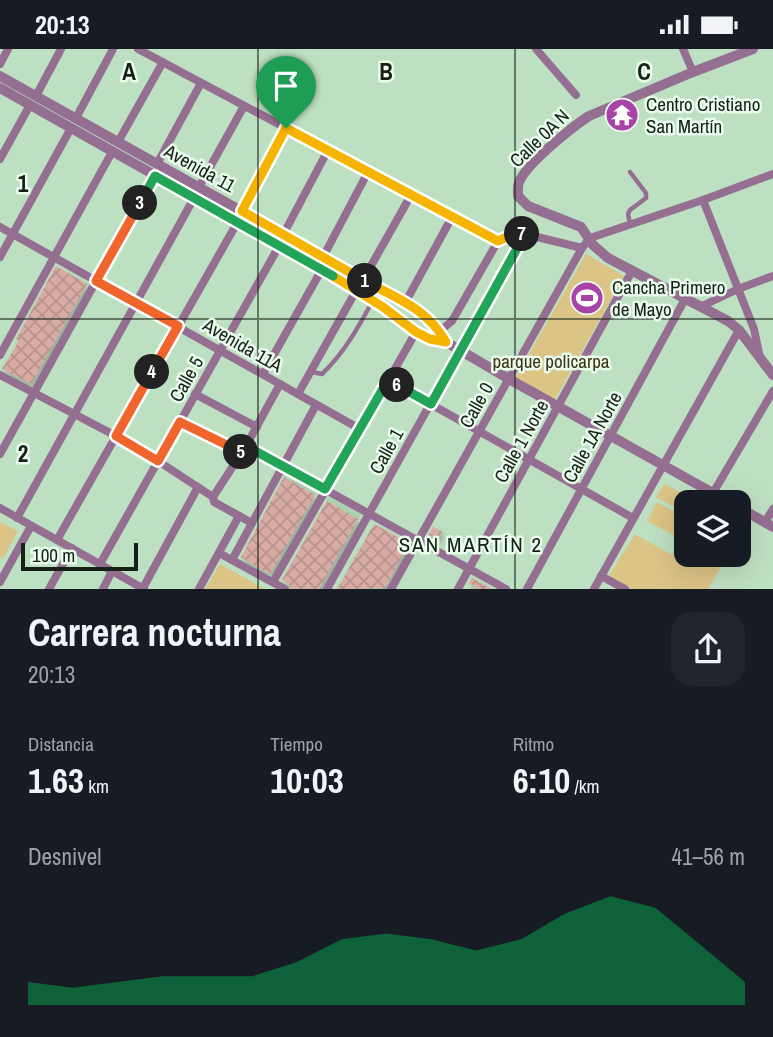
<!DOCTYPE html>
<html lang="es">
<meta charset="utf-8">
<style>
body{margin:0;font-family:"Archivo Narrow",sans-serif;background:#20242c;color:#f1f3f6;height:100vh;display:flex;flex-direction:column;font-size:26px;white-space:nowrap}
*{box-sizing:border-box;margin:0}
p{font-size:23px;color:#9ea1a6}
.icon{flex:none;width:38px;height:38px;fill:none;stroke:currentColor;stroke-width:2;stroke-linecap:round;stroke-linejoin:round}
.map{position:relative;height:540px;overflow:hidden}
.details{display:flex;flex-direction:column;background:#171b24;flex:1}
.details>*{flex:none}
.fabs{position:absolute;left:674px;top:441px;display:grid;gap:14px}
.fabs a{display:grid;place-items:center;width:77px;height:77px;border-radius:14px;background:#171b24;box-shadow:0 7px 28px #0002;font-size:35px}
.scale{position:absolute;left:21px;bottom:18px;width:117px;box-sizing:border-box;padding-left:7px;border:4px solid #152117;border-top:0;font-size:19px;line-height:24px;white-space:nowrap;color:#152117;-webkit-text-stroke:5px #eafcec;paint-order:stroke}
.pin{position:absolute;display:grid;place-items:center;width:60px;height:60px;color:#fff;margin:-72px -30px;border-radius:50% 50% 50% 0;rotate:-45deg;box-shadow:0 0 7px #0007}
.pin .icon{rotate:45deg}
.km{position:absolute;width:35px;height:35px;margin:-18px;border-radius:50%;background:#222;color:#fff;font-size:19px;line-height:35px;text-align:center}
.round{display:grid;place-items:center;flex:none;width:74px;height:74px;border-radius:21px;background:#20242c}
.summary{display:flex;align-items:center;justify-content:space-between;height:119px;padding:0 28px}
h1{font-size:38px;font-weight:700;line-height:52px}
.stats{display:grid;grid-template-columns:repeat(3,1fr);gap:10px;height:119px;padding:7px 28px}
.stats div{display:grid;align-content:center}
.stats b{font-size:35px;font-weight:700}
.stats small{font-size:19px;font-weight:400}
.stats p{font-size:19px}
.chart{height:196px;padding:14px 28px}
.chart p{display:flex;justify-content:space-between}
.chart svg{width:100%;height:126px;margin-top:7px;fill:#0b8043;opacity:.7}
.status{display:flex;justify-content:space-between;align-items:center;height:49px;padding:0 35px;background:#171b24;direction:ltr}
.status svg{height:19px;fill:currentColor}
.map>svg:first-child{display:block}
.built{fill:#aed6b3}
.park{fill:#dcc386}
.building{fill:url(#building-cross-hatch);filter:url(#shadow)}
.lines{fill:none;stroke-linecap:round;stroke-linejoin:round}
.service{stroke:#956f92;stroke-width:4.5}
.minor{stroke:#956f92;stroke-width:8}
.tertiary{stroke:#956f92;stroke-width:10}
.split-1-casing{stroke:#fff;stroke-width:14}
.split-2-casing{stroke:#fff;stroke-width:14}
.split-3-casing{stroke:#fff;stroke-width:14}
.split-4-casing{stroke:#fff;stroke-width:14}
.split-5-casing{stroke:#fff;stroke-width:14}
.split-6-casing{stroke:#fff;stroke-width:14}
.split-7-casing{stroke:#fff;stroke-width:14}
.split-8-casing{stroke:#fff;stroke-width:14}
.split-1{stroke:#f5b400;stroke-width:9}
.split-2{stroke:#f5b400;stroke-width:9}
.split-3{stroke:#22a559;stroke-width:9}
.split-4{stroke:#f0652b;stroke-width:9}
.split-5{stroke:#f0652b;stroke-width:9}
.split-6{stroke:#22a559;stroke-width:9}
.split-7{stroke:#22a559;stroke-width:9}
.split-8{stroke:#f5b400;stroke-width:9}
.grid{fill:none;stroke:#152117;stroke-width:2;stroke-opacity:0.55}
.labels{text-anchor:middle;stroke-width:5;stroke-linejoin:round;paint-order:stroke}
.poi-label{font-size:19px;fill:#152117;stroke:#eafcec;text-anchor:start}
.street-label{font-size:19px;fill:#152117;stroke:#eafcec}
.park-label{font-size:19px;fill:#3f3314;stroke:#eafcec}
.neighbourhood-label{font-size:21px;letter-spacing:2px;fill:#152117;stroke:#eafcec}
.grid-label{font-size:23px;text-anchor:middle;font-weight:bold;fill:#152117;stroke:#eafcec;stroke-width:5;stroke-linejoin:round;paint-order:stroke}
</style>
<div class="status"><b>20:13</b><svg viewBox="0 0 49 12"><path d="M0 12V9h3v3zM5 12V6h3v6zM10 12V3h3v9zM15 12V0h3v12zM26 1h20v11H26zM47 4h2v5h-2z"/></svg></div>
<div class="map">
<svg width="773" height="540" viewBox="0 0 773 540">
<defs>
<pattern id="building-cross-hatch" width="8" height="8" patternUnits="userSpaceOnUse" patternTransform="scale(1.75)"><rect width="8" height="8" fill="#d8aba4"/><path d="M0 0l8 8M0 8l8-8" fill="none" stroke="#b8938c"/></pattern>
<filter id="shadow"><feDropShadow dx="2" dy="4" stdDeviation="3.5" flood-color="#0004"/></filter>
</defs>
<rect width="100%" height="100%" fill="#bee0c2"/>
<g class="built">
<path d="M283,417L320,437L315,446L279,425Z"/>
<path d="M329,442L364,462L359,470L324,450Z"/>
</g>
<g class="park">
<path d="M586,205L624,227L554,352L515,330Z"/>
<path d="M664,435L689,448L682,462L656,448Z"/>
<path d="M657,453L686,469V476L679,489L647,472Z"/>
<path d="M0,473L18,482L3,510L0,508Z"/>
<path d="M686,480V506H728L708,540H632L609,527L635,485L696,520L672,505Z"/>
<path d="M220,515L265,540H205Z"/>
</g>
<g class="building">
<path d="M56,217L87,235L31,335L2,320L19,292L16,290Z"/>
<path d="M284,428L315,446L270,525L241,508Z"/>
<path d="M327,452L358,470L319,540H291L290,536L282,531Z"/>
<path d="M374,475L409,494L385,539L337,540Z"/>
<path d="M433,478L442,483L437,492L428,487Z"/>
<path d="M472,529L492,540H480L469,534Z"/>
</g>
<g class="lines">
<g class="service">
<path d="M630,123L646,144V149L630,161L628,165L630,175"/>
<path d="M312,323L322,325C344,304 358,279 372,253"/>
</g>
<g class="minor">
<path d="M138,0L498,192"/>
<path d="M536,0L576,46"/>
<path d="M683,0L693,23"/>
<path d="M0,15L8,0"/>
<path d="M36,47L61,0"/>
<path d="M76,69L113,0"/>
<path d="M118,93L163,13"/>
<path d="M0,110L30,56"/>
<path d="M157,115L201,34"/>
<path d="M199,138L244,57"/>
<path d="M703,151L754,280L760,309"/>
<path d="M242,162L286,79"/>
<path d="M0,178L360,380"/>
<path d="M283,186L328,101"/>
<path d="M0,208L71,79"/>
<path d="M323,208L368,123"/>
<path d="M363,231L411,146"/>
<path d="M405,254L452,168"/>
<path d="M700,258L738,240L773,227"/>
<path d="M440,282L452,272L498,192L511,186L525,185L582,199"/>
<path d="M0,306L112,103"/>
<path d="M263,325L322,220"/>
<path d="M0,326L116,387L158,412L213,448L214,453L252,474"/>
<path d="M388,331L633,469"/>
<path d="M195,345L257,378"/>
<path d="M298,345L357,240"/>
<path d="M180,373L242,404"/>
<path d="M246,397L506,540"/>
<path d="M0,405L155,126"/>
<path d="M713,444L773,342"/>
<path d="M213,448L246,397L280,335"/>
<path d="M0,459L144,540"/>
<path d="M17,469L194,149"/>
<path d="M765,473L773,460"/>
<path d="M57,491L237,174"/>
<path d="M219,504L285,540"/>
<path d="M232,511L316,356"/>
<path d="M100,515L279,197"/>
<path d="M601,527L625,540"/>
<path d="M0,533L31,477"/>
<path d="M273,533L416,283"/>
<path d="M143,539L198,438"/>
<path d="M49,540L72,499"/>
<path d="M103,540L112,522"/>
<path d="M199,540L239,467"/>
<path d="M327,540L525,185"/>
<path d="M391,540L582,199L590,189L703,151L773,125"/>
<path d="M458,540L632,222"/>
<path d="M527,540L685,250"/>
<path d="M594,540L739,281"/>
</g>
<g class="tertiary">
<path d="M753,0L693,23L589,67C572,78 529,113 520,131C517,136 518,141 518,147L528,157L581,178L593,196L608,209L728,272L739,281L773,326"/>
<path d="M0,27L420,262L433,273L446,293"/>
<path d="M0,39L357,240L383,258L416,283L430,290L446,293L509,330L729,453"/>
<path d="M738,458L773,478"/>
</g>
</g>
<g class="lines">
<defs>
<path id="split-1" d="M286,79L242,162L365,232"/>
<path id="split-2" d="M333,227L383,258L416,283L430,290L446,293C426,259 398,250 365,232"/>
<path id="split-3" d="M140,154L155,127L333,227"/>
<path id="split-4" d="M140,154L96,232L178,277L152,323"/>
<path id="split-5" d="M152,323L116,387L158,412L180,373L241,403"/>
<path id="split-6" d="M241,403L246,397L325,440L388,331L397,336"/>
<path id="split-7" d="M397,336L431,355L525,185H522"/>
<path id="split-8" d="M286,79L498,192L511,186L522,185"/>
</defs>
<use href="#split-1" class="split-1-casing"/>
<use href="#split-2" class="split-2-casing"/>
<use href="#split-3" class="split-3-casing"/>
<use href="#split-4" class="split-4-casing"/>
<use href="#split-5" class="split-5-casing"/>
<use href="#split-6" class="split-6-casing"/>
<use href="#split-7" class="split-7-casing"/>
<use href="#split-8" class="split-8-casing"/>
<use href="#split-1" class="split-1"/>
<use href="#split-2" class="split-2"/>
<use href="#split-3" class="split-3"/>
<use href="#split-4" class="split-4"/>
<use href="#split-5" class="split-5"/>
<use href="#split-6" class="split-6"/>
<use href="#split-7" class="split-7"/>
<use href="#split-8" class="split-8"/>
</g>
<path class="grid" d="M258,0V540M515,0V540M0,270H773"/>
<defs>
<symbol id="temple-disc" viewBox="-11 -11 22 22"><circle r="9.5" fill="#a943a7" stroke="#eafcec"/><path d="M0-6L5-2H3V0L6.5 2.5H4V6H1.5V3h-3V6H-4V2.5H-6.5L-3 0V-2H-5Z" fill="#fff"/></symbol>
<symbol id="stadium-disc" viewBox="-11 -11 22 22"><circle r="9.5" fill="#a943a7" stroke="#eafcec"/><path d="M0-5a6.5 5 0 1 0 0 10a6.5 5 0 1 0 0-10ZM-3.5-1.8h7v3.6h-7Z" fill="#fff"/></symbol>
</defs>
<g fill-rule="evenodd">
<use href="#temple-disc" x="603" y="47" width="38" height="38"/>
<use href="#stadium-disc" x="568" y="230" width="38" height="38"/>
</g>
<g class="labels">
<g class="poi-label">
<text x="646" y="62">Centro Cristiano<tspan x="646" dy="22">San Martín</tspan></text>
<text x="612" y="245">Cancha Primero<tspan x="612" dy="22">de Mayo</tspan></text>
</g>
<g class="street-label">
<text transform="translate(539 89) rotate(-44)" y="7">Calle 0A N</text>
<text transform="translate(200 119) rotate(29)" y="7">Avenida 11</text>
<text transform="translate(243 296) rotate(30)" y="7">Avenida 11A</text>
<text transform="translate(186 330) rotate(-61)" y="7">Calle 5</text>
<text transform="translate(476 356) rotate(-61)" y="7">Calle 0</text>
<text transform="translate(592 388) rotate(-61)" y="7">Calle 1A Norte</text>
<text transform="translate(521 392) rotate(-61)" y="7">Calle 1 Norte</text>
<text transform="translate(386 402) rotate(-61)" y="7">Calle 1</text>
</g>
<g class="park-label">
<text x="551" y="319">parque policarpa</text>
</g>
<g class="neighbourhood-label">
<text x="471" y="503">SAN MARTÍN 2</text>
</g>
</g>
<g class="grid-label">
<text x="129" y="31">A</text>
<text x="386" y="31">B</text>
<text x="644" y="31">C</text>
<text x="23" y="143">1</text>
<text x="23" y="413">2</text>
</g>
</svg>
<div class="fabs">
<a><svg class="icon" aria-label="layers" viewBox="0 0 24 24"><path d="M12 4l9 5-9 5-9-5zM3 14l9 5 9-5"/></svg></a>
</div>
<div class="scale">100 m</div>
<div class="pin" style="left:286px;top:79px;background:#1e9e55"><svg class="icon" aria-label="arrive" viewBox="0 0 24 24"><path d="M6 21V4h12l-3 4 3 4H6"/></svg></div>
<b class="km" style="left:365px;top:232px">1</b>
<b class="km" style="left:140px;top:154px">3</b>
<b class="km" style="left:152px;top:323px">4</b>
<b class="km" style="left:241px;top:403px">5</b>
<b class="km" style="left:397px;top:336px">6</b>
<b class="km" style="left:522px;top:185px">7</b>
</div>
<section class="details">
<div class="summary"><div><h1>Carrera nocturna</h1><p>20:13</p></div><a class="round"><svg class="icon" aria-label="share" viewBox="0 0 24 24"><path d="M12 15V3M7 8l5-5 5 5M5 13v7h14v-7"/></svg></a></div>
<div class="stats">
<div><p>Distancia</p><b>1.63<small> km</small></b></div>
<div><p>Tiempo</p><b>10:03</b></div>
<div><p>Ritmo</p><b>6:10<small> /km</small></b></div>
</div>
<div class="chart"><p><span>Desnivel</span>41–56 m</p>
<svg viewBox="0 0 160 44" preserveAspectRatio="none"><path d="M0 44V36L10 38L20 36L30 34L40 34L50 34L60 29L70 21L80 19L90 21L100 25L110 21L120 12L130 6L140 10L150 23L160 36V44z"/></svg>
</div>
</section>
